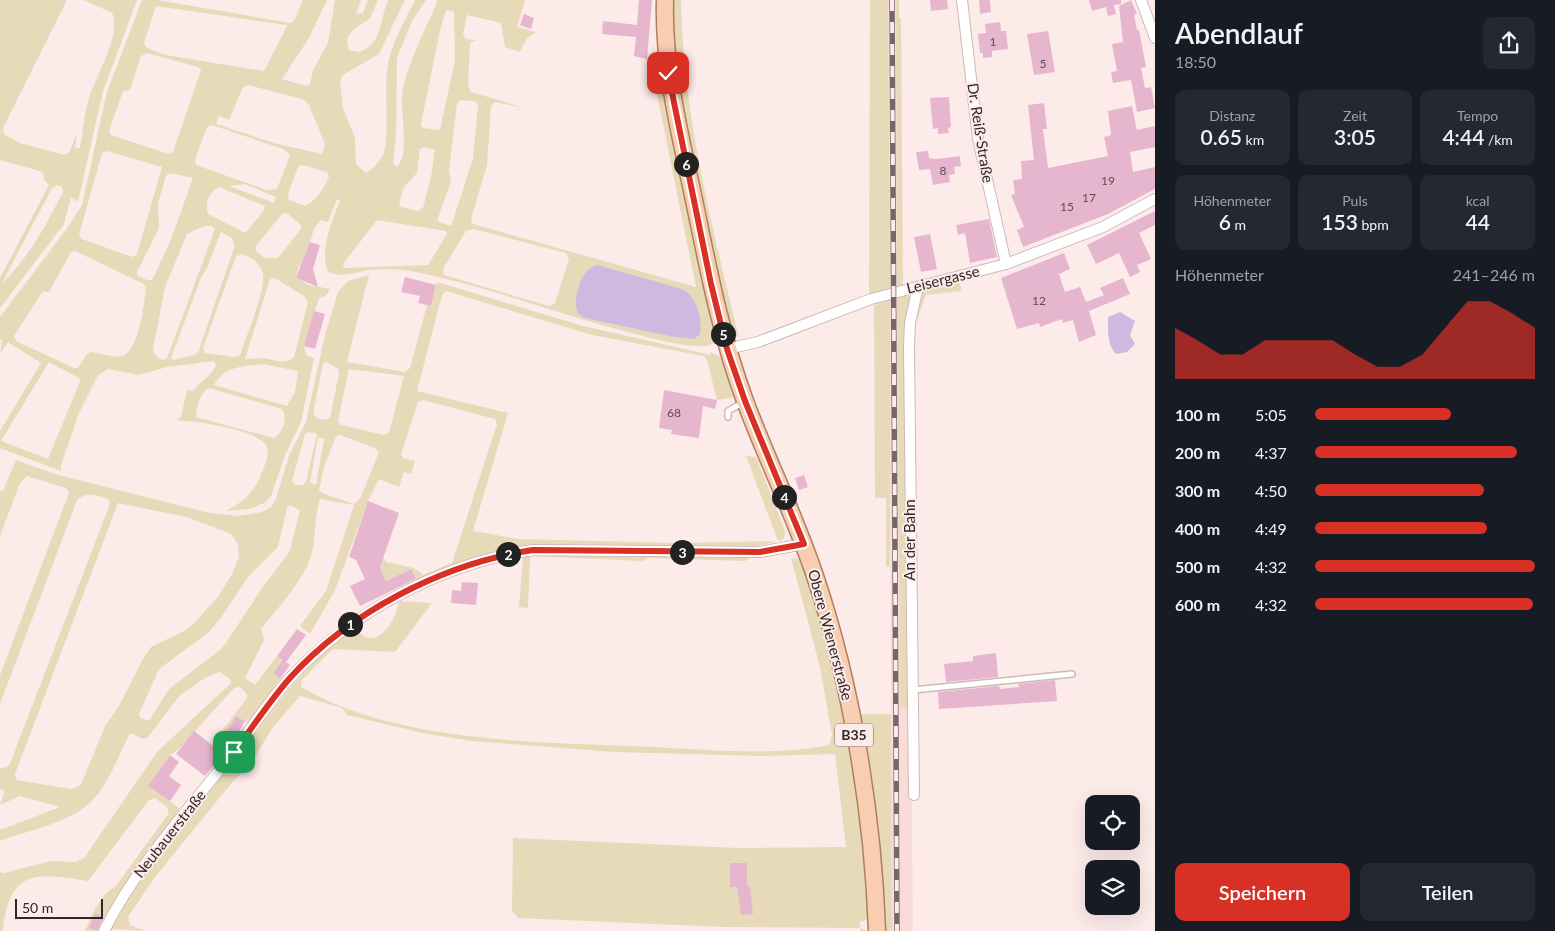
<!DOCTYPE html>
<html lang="de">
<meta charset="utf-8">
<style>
body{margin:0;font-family:Lato,sans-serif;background:#242831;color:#f1f3f6;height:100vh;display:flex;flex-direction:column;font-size:19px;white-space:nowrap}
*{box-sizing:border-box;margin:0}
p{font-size:16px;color:#9ea1a6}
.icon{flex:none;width:28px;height:28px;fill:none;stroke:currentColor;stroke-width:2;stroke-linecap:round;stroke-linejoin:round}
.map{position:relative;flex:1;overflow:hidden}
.side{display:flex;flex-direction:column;background:#171b24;width:400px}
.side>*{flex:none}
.fabs{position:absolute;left:1085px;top:795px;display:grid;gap:10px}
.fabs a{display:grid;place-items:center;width:55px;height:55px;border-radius:10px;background:#171b24;box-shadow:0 5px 20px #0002;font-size:25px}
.scale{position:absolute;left:15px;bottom:12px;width:88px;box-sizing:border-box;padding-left:5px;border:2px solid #302828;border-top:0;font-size:14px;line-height:18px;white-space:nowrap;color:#302828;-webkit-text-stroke:4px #fdebea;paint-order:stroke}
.pin{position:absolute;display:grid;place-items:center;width:42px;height:42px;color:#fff;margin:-21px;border-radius:10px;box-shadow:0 2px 8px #0006}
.km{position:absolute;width:25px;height:25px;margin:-12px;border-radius:50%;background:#222;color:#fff;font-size:14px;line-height:25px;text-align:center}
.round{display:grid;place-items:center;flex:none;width:52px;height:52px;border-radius:10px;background:#242831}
.summary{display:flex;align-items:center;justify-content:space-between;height:85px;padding:0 20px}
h1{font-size:28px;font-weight:600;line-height:38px}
.metrics{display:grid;grid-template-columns:repeat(3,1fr);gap:8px;height:85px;padding:5px 20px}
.metrics div{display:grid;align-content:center;border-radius:10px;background:#242831;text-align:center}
.metrics b{font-size:21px;font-weight:600}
.metrics small{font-size:14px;font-weight:400}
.metrics p{font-size:14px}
.chart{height:140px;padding:10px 20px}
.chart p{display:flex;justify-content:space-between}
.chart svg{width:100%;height:90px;margin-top:5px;fill:#d93025;opacity:.7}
.cta{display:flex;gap:10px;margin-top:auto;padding:10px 20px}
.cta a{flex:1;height:58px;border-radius:10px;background:#d93025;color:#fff;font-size:20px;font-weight:600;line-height:58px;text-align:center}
.cta a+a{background:#242831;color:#f1f3f6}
ul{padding:0 20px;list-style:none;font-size:16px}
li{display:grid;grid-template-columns:80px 60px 1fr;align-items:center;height:38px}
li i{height:12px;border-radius:6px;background:#d93025}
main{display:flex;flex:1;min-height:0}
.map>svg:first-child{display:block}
.built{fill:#fadbda}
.green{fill:#e7dab8;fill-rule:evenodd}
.water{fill:#d1b8e1}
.building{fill:#e6b6cf}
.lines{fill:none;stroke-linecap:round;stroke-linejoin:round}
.service-casing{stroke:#ceb9b8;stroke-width:8}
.minor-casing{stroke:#ceb9b8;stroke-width:12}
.primary-casing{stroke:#af7e5f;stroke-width:19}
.service{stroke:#fff;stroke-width:5}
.minor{stroke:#fff;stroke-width:10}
.primary{stroke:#f8cdb0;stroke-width:16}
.rail-casing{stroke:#746969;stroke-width:5.5}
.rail{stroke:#fdebea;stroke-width:4;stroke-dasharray:11;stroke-linecap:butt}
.route-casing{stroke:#fff;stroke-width:10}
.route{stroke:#d93025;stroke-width:6}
.labels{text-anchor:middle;stroke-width:4;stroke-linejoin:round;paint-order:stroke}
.number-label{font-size:12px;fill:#5e4c52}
.shield{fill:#fdebea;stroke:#6e6262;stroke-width:1}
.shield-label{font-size:14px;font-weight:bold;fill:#302828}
.street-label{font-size:15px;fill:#302828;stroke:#fdebea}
</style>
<main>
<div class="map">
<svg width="1155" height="931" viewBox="0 0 1155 931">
<rect width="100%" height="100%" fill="#fdebea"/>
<path class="built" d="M888,0H896L900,708H911L913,931H892Z"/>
<g class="green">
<path d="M0,0H67L3,128L4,134L20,143L64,155L69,153L77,133L75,148H80C83,132 84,114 89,98C96,76 122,33 112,13L84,0H137L103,91L78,202L71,197L64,224L0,308V278L49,185L44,180L43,172L0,160ZM57,185L62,187L63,192C46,225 29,258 2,283L52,188Z"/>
<path d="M142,0H157L290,23L294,21L303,0H327L309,38L282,79L306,86L310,85L313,70L328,43L335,0H361L356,14L363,13L368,0H378C375,6 373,14 369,19C360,27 341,32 349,50L358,52C382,47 380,18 388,0H405L379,54L343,75L340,82L343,108L355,138L356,164L366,173C372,169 378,164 382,157C391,142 383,88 388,64C392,42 405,21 415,0H426L412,21L397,58L396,136L393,162L396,167C410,157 401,115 402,99C403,72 427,26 438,0H525L517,27L536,32L527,38L520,52L505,47L501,23L467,15L463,35L466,39L476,40L470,43L468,85L471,92L525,108L495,102L491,106L487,165L471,219L473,224L696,287L650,60L655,61L659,81L665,90L715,334L714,343C701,353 648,337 632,333C558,315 486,285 410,271C397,269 382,269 368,270C352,273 345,278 328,272C319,248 332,223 340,200L337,199L328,222L321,220L314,229L303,265L299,266L296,278L309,285L330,289L326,296L319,298L304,346L307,356L314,358L301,422L285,455L271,496L266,502L250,509L225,511C242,504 253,493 260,477C263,470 270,454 267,447C260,429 193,421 176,420L181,417L187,390L193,391C200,382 212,375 216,365L214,361L167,367L139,375L108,369L98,375L79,413L61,465V471L0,448V431L41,363L8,342L0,354L2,340L0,339V317L68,227L82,205L107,92ZM156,6L287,25V26L264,71L165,55L147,48L144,43ZM448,10L454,12L455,60L440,130L423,128L421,124L440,30L446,11ZM147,53L198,67L201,70L173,152L169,154L111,135L109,131L123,91L130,90L141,56ZM248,85L305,100L309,105L325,144L322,154L274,143L216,124L219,116L229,120L243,87ZM460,100L475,101L478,105L473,159L451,226L437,221L451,181L449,170L457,104ZM212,125L283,149L290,155L277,189L267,190L196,165L195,160L207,127ZM424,147L435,150L431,177L423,208L418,211L401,207L399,203L404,187L417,173L420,149ZM107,151L162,167L137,254L132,257L82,239L79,235L102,153ZM302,165L327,172L329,177C324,188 316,201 305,206L289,200L288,194L298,167ZM170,173L193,178L170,242L152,280H147L138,276L137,272L159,228L158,203L166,176ZM245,184L276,197L274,203L229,186ZM219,187L265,206L263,212L245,233L208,214C205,202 208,193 219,187ZM287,213L301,225V229L278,258H265L256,251L255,247L282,214ZM377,220L446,231L447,234L428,265L344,268L343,264ZM204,226H212L215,229L167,358L162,360L155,355L153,349L165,287L187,234ZM473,229L566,253L569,259L555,303L549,306L444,275L443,269L466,231ZM221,232L232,238L235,245L199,350L195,355L173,360L171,358L202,275L206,270ZM75,251L144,284L146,287C144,303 140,350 122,356C114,358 100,353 91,352L87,354L78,368H74L16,341L14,336L43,291L49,292L71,252ZM242,254C252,258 261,263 263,275C265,292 246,337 240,355L235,357L205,353L203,348L236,256ZM275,278L304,296L308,302L294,357C284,366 274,359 262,358C257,358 250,359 245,359L270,279ZM49,362L81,379L48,459L1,441ZM263,364L298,371L295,392L287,406L214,385C224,366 244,366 263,364ZM209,388L282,409C288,418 283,432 274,438L196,417C197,405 199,394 209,388Z"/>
<path d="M671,0H681C683,116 712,226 739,338L730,330L718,282L675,72Z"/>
<path d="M870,0H888L890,288L869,294Z"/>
<path d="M896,0H899V18H901L903,285L897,286Z"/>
<path d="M369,275L347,362L405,372L410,368L427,305L431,306L437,282L583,326L711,355V352L721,357L734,397L717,400L707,360L704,356L592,335L446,291L442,295L417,391L508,413L473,531L518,539L677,543L778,541L746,456L756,457L785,531L784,539C752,551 715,548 681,548C630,547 577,543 526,546C487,551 453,566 417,582L411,569L386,581L380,567L383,557L386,562L414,568L423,575L452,563L497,424L495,419L423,400L418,402L401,454L403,458L415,461L411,474L404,472L399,487L379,479L368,501L335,590L310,634L300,626L326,591L354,505L320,499C314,519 316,537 311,556C304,580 277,609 261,629L264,640L245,678L255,685L277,656L283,660L273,673L280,679L251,720L245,721L236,716L216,748L213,746L215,740L247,698V694L240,687L234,688L179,749L170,755L149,786L179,808L178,813L111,911L104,917L95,914L89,928L96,931H85C92,915 100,894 116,886L168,814V808L155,798L149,800L88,881C37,873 9,868 3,931H0V872L4,873L51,861L76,862L84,858L157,752L231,683L230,679L220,672L205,678L180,695L148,737L143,739L130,733C119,755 109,783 92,801C70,823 29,830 0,841V830L60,807L20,796L0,805L5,791L0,789V769L9,766L110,504L108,499C96,495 88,491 77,500L0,704V675L69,493L66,488L27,476L20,483L0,536V491H3L16,460L55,474L210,513L238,516L262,512L271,507L276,499L289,456L306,422L325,335L338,292L348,281ZM327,362L338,369L339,373L330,418L326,420L317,418L313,414L323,363ZM349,369L404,376L389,433L384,435L341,425L338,421ZM308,432L315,433L317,435L306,481L303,485H295L292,481L305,434ZM340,435L375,448L379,452L361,497L354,504L322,493L319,490L324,467L336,436ZM318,437L324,439L316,485L310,483ZM118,503L187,517L231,534L238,544L239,557L231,576L217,598L196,621L186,630L151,647L144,657L119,706L105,726L81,785L72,789L16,780L15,774ZM290,505L300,510L290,551L262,588L226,643L220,650L169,689L149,721L140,718L139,714L159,669L209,632L220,619L248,577L278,547L287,508Z"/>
<path d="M959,282L962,291L926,295L917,320L920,296L923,292Z"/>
<path d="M908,295L911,298V708H900L897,297Z"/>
<path d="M890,300V566L886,567V498H875L874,305Z"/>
<path d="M533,554L752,557L745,561L649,558L642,561L530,556L528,608L519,607L523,556Z"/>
<path d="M791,558L801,559C818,611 834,664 845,717C858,784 864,851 870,919L860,922V928L868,931H860V928L724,927L518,918L512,911L513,838L739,848L846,847L835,754L761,756L613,752L473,741L427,734L368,720L347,715L342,708L300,696L273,727L250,765L234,780L155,877L128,917L130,925L145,931L115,929L109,931C139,875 180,828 219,778C261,724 299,668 355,627C374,656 396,622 399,601L432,603L395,652L333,649L301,681V687C397,744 545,742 655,747C707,750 778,756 829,745L832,735L820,667Z"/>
<path d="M857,714H891L892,931H883Z"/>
</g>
<g class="water">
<path d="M597,265L682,289C697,297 702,317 700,334L694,339L669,336L585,318L578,314C572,298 580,270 597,265Z"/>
<path d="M1120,312L1135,321L1130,335L1135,344L1127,352L1117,354C1107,348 1108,328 1108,317Z"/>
</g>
<g class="building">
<path d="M639,0H652L647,59L634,56L636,37L602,34L603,21L637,25Z"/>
<path d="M930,0H947L948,9L931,11Z"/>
<path d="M979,0H990L991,12L980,14Z"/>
<path d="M1089,0H1121V4L1114,5L1116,14L1108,16L1106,7L1092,11Z"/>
<path d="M1131,0L1137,14L1134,15L1137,30H1139L1146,67L1141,68L1145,88L1151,87L1155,108L1137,112L1131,80L1113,83L1111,72L1117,71L1112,44L1123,42L1119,6Z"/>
<path d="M524,14L534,18L531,29L520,25Z"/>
<path d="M1000,22L1001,31H1006L1008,49L992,51V57L983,58V53H980L978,34L986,33L985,24Z"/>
<path d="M1048,31L1055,72L1034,75L1027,34Z"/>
<path d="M949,97L951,127L948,128L949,133L938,134V128L933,129L930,98Z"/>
<path d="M1044,103L1047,129H1043L1048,168L1108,156L1104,137L1111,135L1108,111L1132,106L1137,130L1155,126V147L1130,152L1133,172L1155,167V189L1108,214L1023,247L1017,230L1024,227L1011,195L1015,194L1013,180L1022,179L1021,161L1034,160L1028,105Z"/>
<path d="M928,151L929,158L936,159L960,156L961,166L954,167L955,174L949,175L950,182L933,185L930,169L919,170L916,152Z"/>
<path d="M1155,211V225L1139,233L1151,259L1137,265L1140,272L1130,277L1119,253L1096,264L1087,245Z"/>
<path d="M989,219L997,257L970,263L965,233L958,235L956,225Z"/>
<path d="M930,234L937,269L921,272L914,237Z"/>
<path d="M310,242L320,245L313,269L318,287L296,278Z"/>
<path d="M1064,253L1070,269L1059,274L1065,292L1080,287L1086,302L1104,295L1100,288L1123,278L1130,294L1089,311L1096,335L1079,342L1073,320L1063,323L1062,319L1040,327L1039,323L1017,329L1001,278Z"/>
<path d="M405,277L436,285L431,306L418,303L420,296L401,292Z"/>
<path d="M314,311L325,314L315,349L304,346Z"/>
<path d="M664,390L717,400L715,409L703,406L699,438L671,434L672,430L659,428Z"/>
<path d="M804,475L808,487L799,490L795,478Z"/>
<path d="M368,501L399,513L380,567L386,581L411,569L416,579L360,606L350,586L365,579L356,560L349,557Z"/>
<path d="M462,582L478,583L476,605L451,603L452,590L461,591Z"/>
<path d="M297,629L306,635L286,662L290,665L280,679L273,673L283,660L277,656Z"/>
<path d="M996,653L998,677L946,682L944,664L973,661V656Z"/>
<path d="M1055,680L1057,701L939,709L938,692L999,686L1000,689L1019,687L1018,684Z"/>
<path d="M236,716L245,721L233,742L205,776L176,754L194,731L216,748Z"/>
<path d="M170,755L179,762L169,776L181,785L170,801L148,786Z"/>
<path d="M730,863H747V882L748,887L750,886L753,914L741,915L737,887H730Z"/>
<path d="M95,913L104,917L97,931L89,928Z"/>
</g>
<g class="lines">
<defs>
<g id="service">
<path d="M728,417V411L742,403"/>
<path d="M913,690L1072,674"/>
</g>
<g id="minor">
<path d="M962,0L978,139L1006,264"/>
<path d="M1141,0L1155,38"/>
<path d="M727,349L758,342L871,299L1006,264L1103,227L1155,199"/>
<path d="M914,795L909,347L910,323L918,287"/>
<path d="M104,931C134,871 179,820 221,768C245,739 264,706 290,678C353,611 442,563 533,550L760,552L804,544"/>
</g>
<path id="primary" d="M665,0C663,68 680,134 694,200C708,268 721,336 745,401C767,460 795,516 815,576C852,686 873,814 877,931"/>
</defs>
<use href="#service" class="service-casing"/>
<use href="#minor" class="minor-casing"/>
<use href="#primary" class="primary-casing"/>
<use href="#service" class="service"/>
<use href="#minor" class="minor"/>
<use href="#primary" class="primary"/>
<defs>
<path id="rail" d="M892,0L897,931"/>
</defs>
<use href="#rail" class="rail-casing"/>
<use href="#rail" class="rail"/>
</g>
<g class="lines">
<defs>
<path id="route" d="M234,752C252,728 269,702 289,679C349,612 444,563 533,550L760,552L804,544L745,401L727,349L711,284L668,73"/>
</defs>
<use href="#route" class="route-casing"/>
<use href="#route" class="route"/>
</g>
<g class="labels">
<g class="number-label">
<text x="993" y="46">1</text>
<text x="1043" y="68">5</text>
<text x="943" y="175">8</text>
<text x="1108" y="185">19</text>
<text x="1089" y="202">17</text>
<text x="1067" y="211">15</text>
<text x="1039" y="305">12</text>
<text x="674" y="417">68</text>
</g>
<rect class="shield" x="835" y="723.5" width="38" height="23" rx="4"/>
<g class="shield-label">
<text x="854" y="740">B35</text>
</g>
<g class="street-label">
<text transform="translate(980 133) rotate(81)" y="5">Dr. Reiß-Straße</text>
<text transform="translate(943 280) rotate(-14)" y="5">Leisergasse</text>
<text transform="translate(910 540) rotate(-90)" y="5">An der Bahn</text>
<text transform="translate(830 635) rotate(75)" y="5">Obere Wienerstraße</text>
<text transform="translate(170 834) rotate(-52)" y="5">Neubauerstraße</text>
</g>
</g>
</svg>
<div class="fabs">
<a><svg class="icon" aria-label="locate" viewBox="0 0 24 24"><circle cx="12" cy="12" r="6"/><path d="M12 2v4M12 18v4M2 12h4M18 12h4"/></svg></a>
<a><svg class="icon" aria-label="layers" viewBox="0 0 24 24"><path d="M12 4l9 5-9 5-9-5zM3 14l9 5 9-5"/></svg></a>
</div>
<div class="scale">50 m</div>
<div class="pin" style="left:234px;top:752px;background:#1e9e55"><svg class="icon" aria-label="arrive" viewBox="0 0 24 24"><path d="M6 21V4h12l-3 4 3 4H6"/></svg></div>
<div class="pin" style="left:668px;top:73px;background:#d93025"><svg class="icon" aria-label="check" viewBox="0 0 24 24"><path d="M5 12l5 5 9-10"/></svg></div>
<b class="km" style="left:350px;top:624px">1</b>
<b class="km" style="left:508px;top:554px">2</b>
<b class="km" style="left:682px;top:552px">3</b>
<b class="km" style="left:784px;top:497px">4</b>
<b class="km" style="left:723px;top:334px">5</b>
<b class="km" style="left:686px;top:164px">6</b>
</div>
<section class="side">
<div class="summary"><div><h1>Abendlauf</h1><p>18:50</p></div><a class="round"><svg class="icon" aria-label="share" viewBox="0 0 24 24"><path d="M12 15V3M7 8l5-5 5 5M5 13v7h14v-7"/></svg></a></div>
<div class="metrics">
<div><p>Distanz</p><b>0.65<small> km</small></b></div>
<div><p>Zeit</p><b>3:05</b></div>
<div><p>Tempo</p><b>4:44<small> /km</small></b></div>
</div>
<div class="metrics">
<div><p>Höhenmeter</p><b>6<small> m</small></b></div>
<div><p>Puls</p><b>153<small> bpm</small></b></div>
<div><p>kcal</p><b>44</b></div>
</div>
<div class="chart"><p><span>Höhenmeter</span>241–246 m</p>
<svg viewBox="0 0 160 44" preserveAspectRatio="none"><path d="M0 44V19L10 25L20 32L30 32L40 25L50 25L60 25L70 25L80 32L90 38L100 38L110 32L120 19L130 6L140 6L150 12L160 19V44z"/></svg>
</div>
<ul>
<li><b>100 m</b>5:05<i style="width:62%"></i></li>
<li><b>200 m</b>4:37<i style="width:92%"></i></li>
<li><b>300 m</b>4:50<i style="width:77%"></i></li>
<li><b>400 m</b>4:49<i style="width:78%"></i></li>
<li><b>500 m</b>4:32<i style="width:100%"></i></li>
<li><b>600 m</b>4:32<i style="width:99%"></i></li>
</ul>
<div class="cta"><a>Speichern</a><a>Teilen</a></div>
</section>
</main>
